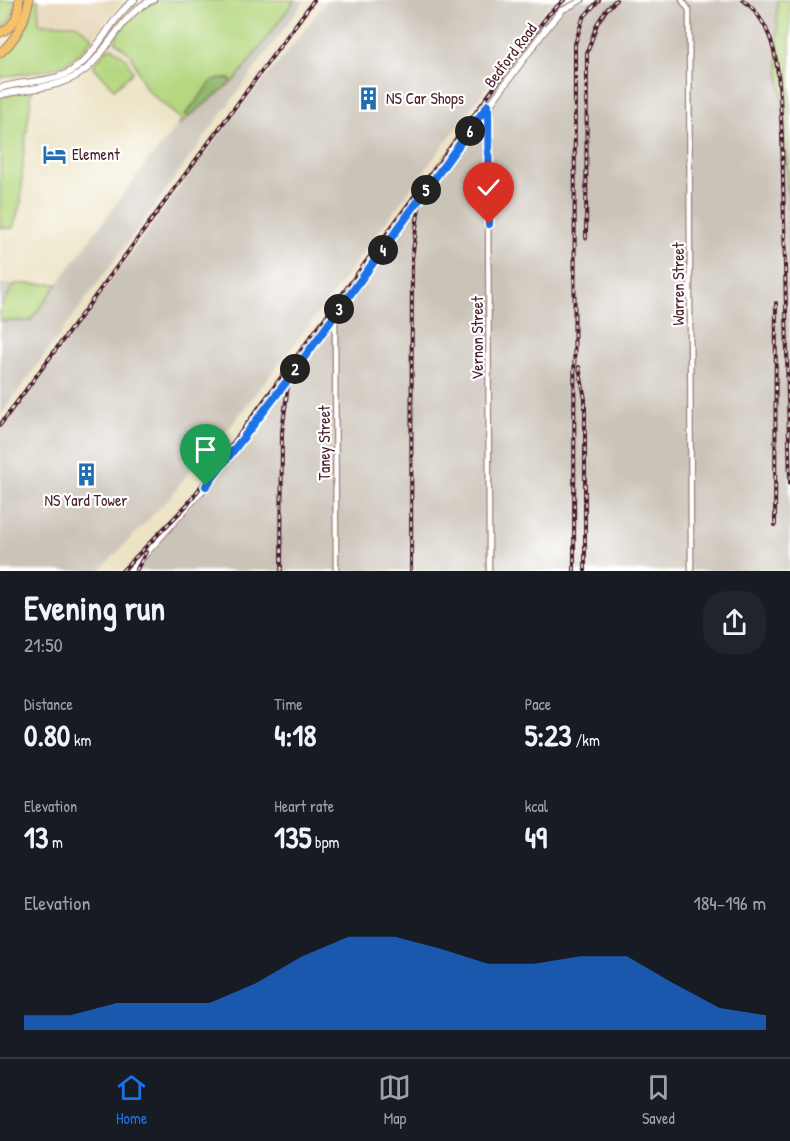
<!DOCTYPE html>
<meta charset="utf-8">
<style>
body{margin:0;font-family:"Patrick Hand",sans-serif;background:#20242c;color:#f1f3f6;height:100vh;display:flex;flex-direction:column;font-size:22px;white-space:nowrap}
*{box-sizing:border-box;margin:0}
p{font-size:20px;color:#9ea1a6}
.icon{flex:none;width:33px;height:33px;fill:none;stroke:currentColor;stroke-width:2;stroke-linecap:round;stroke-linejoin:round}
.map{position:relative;height:571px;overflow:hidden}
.details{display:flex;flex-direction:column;background:#171b24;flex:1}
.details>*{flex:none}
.pin{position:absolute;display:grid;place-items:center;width:51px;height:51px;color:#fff;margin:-62px -26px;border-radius:50% 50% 50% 0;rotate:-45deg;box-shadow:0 0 6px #0007}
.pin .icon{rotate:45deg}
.km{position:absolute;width:30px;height:30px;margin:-15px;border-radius:50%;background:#222;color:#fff;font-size:16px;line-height:30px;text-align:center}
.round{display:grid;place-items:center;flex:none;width:63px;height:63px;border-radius:24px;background:#20242c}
.summary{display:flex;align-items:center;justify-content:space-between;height:102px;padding:0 24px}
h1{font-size:33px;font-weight:700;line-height:45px}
.metrics{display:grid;grid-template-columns:repeat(3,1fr);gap:9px;height:102px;padding:6px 24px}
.metrics div{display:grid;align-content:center}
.metrics b{font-size:30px;font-weight:700}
.metrics small{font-size:16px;font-weight:400}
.metrics p{font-size:16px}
.chart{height:168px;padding:12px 24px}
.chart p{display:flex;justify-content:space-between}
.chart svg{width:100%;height:108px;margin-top:6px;fill:#1a73e8;opacity:.7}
.tabs{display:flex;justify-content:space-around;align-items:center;height:84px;border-top:2px solid #363941;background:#171b24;font-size:16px;color:#9ea1a6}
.tabs a{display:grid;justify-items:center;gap:3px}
.tabs .selected{color:#1a73e8}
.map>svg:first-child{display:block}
.built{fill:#e7d5b7}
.industrial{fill:#cac3b8}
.green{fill:#b5d780;stroke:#807b56;stroke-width:1.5}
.forest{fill:#90b86e;stroke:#6d6c4c;stroke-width:1.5}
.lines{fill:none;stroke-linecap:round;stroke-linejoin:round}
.minor-casing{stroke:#9b8178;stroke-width:7}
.tertiary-casing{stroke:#9b8178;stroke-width:8}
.motorway-casing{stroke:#9b8178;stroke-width:10}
.minor{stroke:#fff;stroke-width:4.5}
.tertiary{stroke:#fff;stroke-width:6}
.motorway{stroke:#f5c16b;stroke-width:8}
.rail-casing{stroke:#4a1f2b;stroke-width:4}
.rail{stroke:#fff;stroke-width:1.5;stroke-dasharray:4.5;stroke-linecap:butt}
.route-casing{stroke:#fff;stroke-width:12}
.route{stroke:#1a73e8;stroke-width:8}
.labels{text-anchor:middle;stroke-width:4.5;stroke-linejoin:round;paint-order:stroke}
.street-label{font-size:16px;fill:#4a1f2b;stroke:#fff}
.poi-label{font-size:16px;fill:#4a1f2b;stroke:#fff;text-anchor:start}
</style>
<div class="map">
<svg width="790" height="571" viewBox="0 0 790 571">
<rect width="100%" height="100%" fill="#fff"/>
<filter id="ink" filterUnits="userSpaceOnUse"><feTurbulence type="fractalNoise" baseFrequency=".0167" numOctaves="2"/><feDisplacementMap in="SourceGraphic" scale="12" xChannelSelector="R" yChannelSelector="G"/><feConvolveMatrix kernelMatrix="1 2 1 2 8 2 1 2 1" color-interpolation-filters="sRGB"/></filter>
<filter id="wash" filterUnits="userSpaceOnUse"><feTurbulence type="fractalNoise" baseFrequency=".008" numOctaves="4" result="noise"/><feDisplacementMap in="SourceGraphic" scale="24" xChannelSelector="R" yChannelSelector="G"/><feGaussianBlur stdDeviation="1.35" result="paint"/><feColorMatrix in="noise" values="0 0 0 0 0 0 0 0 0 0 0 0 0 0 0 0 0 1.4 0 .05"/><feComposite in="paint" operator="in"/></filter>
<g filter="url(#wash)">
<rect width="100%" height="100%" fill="#ece3c4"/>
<path class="built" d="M38,0H122L93,38L76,24H38Z"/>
<g class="industrial">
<path d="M295,0H305L0,416V321H30L145,165L177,126L236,79Z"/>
<path d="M327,0H552L305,330L212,450L192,468L171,496L99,571H0V429L233,116L283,58Z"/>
<path d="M554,0H777L778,61L785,127L790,274V571H129L199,495L420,199Z"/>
<path d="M0,284H15L0,308Z"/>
</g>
<g class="green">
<path d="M0,0H16C13,14 12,21 0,29Z"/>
<path d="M33,0H38L39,24H76L93,38C63,77 43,68 0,78V59C18,44 32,24 33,0Z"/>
<path d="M155,0H295L236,79L232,82C216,70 207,89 198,100C193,105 189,109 185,115L190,116L177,126L182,120L146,89L131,55L116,42V36L136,11Z"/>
<path d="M777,0H790V274L785,127L778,61Z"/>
<path d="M112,47L126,58L133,72L114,89L93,66L107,49Z"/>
<path d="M32,90L23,160L21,202L13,228H0V96Z"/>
<path d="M15,284H58L30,321H0V308Z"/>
</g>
<path class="forest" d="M220,78L230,79L232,82L190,116L185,115L212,81Z"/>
</g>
<g filter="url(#ink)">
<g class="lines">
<defs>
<g id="minor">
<path d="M682,0L689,10L691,571"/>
<path d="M561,11L582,0"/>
<path d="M488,106L489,571"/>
<path d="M335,316L336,571"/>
</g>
<g id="tertiary">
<path d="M0,88C21,81 44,83 64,75C97,60 107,21 134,0"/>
<path d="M0,95C28,87 60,90 85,70C108,52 124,10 153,0"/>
<path d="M130,571L206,486L335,315L545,30L561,11"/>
</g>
<g id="motorway">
<path d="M0,33C14,27 19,15 19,0"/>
<path d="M0,53C17,39 25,21 29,0"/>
</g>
</defs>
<use href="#minor" class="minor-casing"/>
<use href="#tertiary" class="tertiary-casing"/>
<use href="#motorway" class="motorway-casing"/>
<use href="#minor" class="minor"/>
<use href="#tertiary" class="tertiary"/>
<use href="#motorway" class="motorway"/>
<defs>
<g id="rail">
<path d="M743,0C783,30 779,90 782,135L790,484"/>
<path d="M586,238L587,53L597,24L606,10L616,0"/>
<path d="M579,367L585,399V571"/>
<path d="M0,425L314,0"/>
<path d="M775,525L776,303"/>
<path d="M122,571L188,504L523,48L548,15L564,0"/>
<path d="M136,571L146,552"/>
<path d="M281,571L282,432L289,377L293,367"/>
<path d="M411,571L412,259L420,199L423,189"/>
<path d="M574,571L575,44L583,18L599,0"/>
</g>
</defs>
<use href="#rail" class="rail-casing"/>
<use href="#rail" class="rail"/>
</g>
</g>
<g class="lines" filter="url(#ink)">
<defs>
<path id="route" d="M206,486L290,377L488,105L489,224"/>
</defs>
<use href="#route" class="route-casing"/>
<use href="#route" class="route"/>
</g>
<defs>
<symbol id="building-bare" viewBox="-9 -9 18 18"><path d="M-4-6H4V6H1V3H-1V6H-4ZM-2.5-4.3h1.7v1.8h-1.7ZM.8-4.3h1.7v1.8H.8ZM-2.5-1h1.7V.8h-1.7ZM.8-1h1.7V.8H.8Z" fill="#1f6fb2" stroke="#fff" stroke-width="2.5" paint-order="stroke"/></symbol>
<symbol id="hotel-bare" viewBox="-9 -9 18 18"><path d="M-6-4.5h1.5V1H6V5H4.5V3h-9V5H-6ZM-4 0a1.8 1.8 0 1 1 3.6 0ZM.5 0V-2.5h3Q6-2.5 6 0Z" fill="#1f6fb2" stroke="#fff" stroke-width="2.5" paint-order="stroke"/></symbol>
</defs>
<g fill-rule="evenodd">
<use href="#building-bare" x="352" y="82" width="33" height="33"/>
<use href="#hotel-bare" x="38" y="138" width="33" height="33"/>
<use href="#building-bare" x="70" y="458" width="33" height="33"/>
</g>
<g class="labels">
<g class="street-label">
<text transform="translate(510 55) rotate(-53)" y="6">Bedford Road</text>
<text transform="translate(678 284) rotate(-90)" y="6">Warren Street</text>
<text transform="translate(477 338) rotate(-90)" y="6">Vernon Street</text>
<text transform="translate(324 443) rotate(-90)" y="6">Taney Street</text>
</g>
<g class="poi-label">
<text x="386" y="104">NS Car Shops</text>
<text x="72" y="160">Element</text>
<text x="86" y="506" text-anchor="middle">NS Yard Tower</text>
</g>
</g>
</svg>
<div class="pin" style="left:206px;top:486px;background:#1e9e55"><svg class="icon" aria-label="arrive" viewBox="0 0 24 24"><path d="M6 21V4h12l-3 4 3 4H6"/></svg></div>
<div class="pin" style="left:489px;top:224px;background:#d93025"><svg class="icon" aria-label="check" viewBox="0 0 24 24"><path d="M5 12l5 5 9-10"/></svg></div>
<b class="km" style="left:295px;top:369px">2</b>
<b class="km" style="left:339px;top:309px">3</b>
<b class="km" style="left:383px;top:250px">4</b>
<b class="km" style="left:426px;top:190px">5</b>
<b class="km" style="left:470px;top:131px">6</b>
</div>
<section class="details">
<div class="summary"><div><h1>Evening run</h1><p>21:50</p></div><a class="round"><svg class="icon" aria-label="share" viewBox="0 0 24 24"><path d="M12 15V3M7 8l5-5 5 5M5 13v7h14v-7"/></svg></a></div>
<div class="metrics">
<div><p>Distance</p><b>0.80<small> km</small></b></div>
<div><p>Time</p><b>4:18</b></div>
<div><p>Pace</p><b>5:23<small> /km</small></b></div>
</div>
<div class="metrics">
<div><p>Elevation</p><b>13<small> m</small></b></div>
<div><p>Heart rate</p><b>135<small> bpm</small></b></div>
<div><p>kcal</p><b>49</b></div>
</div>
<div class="chart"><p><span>Elevation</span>184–196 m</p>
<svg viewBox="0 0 160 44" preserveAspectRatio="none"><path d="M0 44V38L10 38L20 33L30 33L40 33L50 25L60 14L70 6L80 6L90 11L100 17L110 17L120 14L130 14L140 25L150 35L160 38V44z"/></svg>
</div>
</section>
<nav class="tabs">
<a class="selected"><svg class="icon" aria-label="home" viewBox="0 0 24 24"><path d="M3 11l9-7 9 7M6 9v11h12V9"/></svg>Home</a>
<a><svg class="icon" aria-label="map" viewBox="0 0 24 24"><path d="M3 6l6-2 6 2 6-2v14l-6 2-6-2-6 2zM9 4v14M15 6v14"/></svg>Map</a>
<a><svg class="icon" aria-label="saved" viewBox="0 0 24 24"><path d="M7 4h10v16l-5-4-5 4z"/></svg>Saved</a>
</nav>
